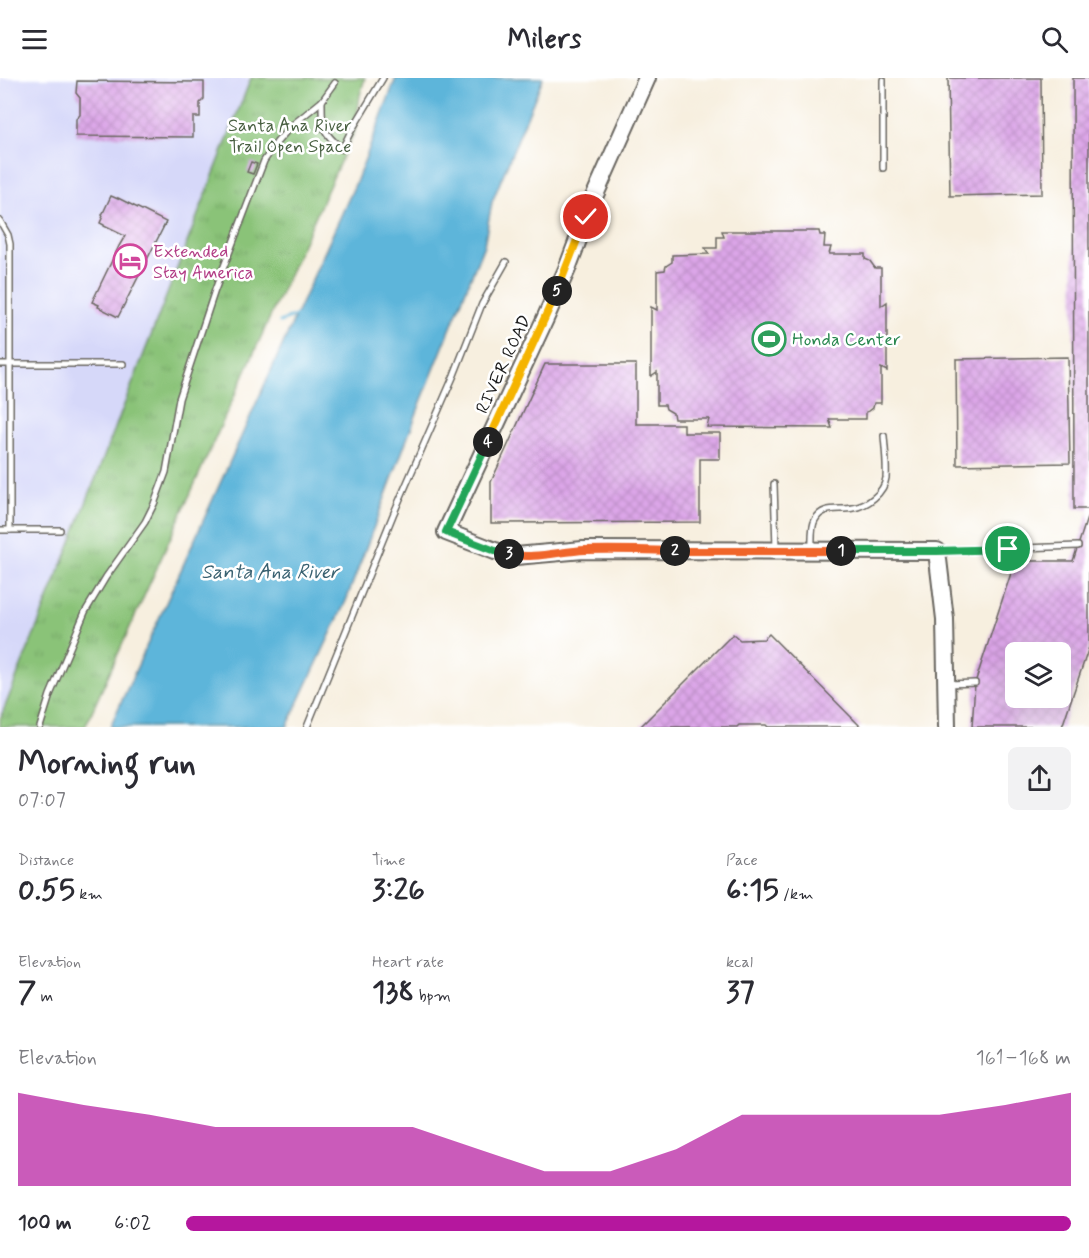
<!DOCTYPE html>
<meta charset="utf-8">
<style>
body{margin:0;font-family:Mynerve,sans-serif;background:#f2f2f3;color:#2b2b33;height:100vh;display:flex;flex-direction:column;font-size:22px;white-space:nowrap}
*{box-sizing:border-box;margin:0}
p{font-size:20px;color:#7c7c81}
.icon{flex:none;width:33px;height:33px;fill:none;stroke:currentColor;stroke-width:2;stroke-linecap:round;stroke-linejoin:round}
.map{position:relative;height:649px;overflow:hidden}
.sheet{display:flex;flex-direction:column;background:#fff;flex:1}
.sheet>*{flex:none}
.fabs{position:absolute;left:1005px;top:564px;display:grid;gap:12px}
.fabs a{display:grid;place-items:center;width:66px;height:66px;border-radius:9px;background:#fff;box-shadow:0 6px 24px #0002;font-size:30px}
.pin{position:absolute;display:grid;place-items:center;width:51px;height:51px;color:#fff;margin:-26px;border:3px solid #fff;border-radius:50%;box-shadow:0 2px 6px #0007}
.km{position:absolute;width:30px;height:30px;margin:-15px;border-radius:50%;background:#222;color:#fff;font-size:16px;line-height:30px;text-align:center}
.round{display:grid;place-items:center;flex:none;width:63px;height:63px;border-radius:9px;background:#f2f2f3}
.summary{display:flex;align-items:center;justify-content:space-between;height:102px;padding:0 18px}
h1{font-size:33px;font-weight:700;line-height:45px}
.stats{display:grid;grid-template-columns:repeat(3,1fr);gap:9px;height:102px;padding:6px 18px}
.stats div{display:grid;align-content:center}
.stats b{font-size:30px;font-weight:700}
.stats small{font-size:16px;font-weight:400}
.stats p{font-size:16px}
.chart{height:168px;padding:12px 18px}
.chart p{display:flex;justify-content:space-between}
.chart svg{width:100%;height:108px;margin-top:6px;fill:#b5179e;opacity:.7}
ul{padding:0 18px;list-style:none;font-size:20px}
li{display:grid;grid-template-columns:96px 72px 1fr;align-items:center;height:45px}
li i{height:15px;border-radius:8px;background:#b5179e}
header{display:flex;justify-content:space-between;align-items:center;height:78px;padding:0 18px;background:#fff;font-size:27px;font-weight:700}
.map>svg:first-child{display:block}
.built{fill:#d6d8f9}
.park{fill:url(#park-tufts);stroke:#53704a;stroke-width:1.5}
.water{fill:#5db5da;stroke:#3c687b;stroke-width:1.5}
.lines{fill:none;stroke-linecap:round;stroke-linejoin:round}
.stream{stroke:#5db5da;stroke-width:3}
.building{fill:url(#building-cross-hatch);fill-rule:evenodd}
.service-casing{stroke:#696660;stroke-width:8}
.secondary-casing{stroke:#696660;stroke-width:20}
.service{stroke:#fff;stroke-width:5}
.secondary{stroke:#fff;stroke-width:16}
.split-1-casing{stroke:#fff;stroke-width:12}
.split-2-casing{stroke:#fff;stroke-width:12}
.split-3-casing{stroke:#fff;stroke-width:12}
.split-4-casing{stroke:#fff;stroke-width:12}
.split-5-casing{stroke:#fff;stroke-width:12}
.split-6-casing{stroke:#fff;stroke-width:12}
.split-1{stroke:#22a559;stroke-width:8}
.split-2{stroke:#f0652b;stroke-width:8}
.split-3{stroke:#f0652b;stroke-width:8}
.split-4{stroke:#22a559;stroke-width:8}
.split-5{stroke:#f5b400;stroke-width:8}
.split-6{stroke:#f5b400;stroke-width:8}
.labels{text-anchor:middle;stroke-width:5;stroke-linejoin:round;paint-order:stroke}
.park-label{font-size:18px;fill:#485f41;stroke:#fff}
.hotel-label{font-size:18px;fill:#b23c85;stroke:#fff;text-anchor:start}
.leisure-label{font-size:18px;fill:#27864d;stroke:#fff;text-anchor:start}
.street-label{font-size:18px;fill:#1c1c1c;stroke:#fff}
.water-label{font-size:20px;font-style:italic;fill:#396171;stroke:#fff}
</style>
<header><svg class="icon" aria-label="menu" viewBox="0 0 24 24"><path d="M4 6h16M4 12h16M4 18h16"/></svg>Milers<svg class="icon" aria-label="search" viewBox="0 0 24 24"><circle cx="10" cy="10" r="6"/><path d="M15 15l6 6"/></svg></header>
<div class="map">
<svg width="1089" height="649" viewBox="0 0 1089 649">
<defs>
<pattern id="park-tufts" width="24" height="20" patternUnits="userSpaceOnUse" patternTransform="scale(1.5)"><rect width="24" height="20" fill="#8ac378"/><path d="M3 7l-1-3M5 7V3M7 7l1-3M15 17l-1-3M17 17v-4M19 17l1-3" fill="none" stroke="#76a767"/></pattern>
<pattern id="building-cross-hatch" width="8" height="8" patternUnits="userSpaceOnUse" patternTransform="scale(1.5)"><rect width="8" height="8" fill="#dca6e8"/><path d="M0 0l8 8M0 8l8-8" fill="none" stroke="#bc8ec6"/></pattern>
</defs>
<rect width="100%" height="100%" fill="#fff"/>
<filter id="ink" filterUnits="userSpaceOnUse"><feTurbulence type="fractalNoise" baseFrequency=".0167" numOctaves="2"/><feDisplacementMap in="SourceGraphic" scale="12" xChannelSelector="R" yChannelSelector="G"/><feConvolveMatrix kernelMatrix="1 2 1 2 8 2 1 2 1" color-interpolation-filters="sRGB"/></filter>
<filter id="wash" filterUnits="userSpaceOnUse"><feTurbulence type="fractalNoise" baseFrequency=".008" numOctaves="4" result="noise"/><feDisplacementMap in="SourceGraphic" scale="24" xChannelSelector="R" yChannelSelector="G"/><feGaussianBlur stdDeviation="1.35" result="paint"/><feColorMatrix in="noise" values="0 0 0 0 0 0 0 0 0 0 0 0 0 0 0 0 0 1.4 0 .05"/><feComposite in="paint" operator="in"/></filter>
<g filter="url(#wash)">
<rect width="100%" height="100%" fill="#f7efdf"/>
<path class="built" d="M0,0H251L65,479L0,641Z"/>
<path class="park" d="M251,0H365L360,17L355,53L345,73L85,649H0V641L65,479Z"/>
<path class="water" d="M396,0H543L492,124L484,167L421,324L346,523L287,649H110L357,102Z"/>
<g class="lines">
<path class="stream" d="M280,244L298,237"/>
</g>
<g id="blocks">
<g class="building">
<path d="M948,0H1041L1042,116L950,118Z"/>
<path d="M1073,0H1089V431H1074Z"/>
<path d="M77,3L204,4V21L200,25V39H193V59L76,58V41L80,37V20L76,15Z"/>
<path d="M251,84L257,86L253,96L247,94Z"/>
<path d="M111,118L118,121V120L166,144L118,239L98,229L99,227L92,224L119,168L125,158L104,148V147L100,145L103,138L102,137Z"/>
<path d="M722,153H819L820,157H825L824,169H831L829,176H865V181L870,183L875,190H881V228L887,224V293L881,290V325H874L873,330L869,333L866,334V341H829L832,350L707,349L709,341H674L673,335L666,331L665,327H657V294L651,298V229L657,232V193L665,192L666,188L672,184V177L709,176L705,170H717V159H724Z"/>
<path d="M1068,279L1070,385L957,387L956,281Z"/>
<path d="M545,286H636V346H684V355H720V381H700V444L491,445V404Z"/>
<path d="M1089,434V569L1062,649H972L975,605L1015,483H1073ZM1016,574H1060V620H1016Z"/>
<path d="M733,556L740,562L764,561L769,556L861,649H768L766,647H739L737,649H640Z"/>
</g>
</g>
</g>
<g filter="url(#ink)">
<use href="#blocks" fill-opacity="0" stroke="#696660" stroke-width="1.5"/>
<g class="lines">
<defs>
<g id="service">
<path d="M322,23C322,49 321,53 342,71L350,55L383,0"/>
<path d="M883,90V2"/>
<path d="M0,143L8,157L10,166V452"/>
<path d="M0,286H123"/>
<path d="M774,406L776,470"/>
<path d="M0,452H60"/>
<path d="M812,470C812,461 811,449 815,442C823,427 839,433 853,430C867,428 884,415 886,400C887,387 885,371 884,358"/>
<path d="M938,473L1078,468"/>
<path d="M948,606L975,605"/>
<path d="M40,649L50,617L85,534L106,499L145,444L154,426L166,394L179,321L215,212L264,83L277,64L291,48L322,23L335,5"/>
<path d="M307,649L393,437L454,297L482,226L506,184"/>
</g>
<path id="secondary" d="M647,0L594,119L567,191L545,241L446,454L495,473L516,478L583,472L937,473L945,541L947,649"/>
</defs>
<use href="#service" class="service-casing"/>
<use href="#secondary" class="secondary-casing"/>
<use href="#service" class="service"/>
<use href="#secondary" class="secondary"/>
</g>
</g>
<g class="lines" filter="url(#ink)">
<defs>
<path id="split-1" d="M841,473H937L1008,471"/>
<path id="split-2" d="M675,473H841"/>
<path id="split-3" d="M509,476C532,482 561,473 585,472C615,471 645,472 675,473"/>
<path id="split-4" d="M488,364L446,454L495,473L509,476"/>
<path id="split-5" d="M488,364L557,213"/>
<path id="split-6" d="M557,213L586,139"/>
</defs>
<use href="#split-1" class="split-1-casing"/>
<use href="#split-2" class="split-2-casing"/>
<use href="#split-3" class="split-3-casing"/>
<use href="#split-4" class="split-4-casing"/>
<use href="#split-5" class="split-5-casing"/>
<use href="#split-6" class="split-6-casing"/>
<use href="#split-1" class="split-1"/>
<use href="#split-2" class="split-2"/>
<use href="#split-3" class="split-3"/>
<use href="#split-4" class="split-4"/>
<use href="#split-5" class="split-5"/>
<use href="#split-6" class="split-6"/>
</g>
<defs>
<symbol id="hotel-ring" viewBox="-11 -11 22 22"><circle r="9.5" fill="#fff" stroke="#d1479c" stroke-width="1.5"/><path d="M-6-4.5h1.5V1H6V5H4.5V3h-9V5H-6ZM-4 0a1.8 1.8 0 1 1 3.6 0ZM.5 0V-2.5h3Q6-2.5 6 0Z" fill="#d1479c"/></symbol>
<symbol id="stadium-ring" viewBox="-11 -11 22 22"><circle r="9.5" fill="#fff" stroke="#2e9e5b" stroke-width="1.5"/><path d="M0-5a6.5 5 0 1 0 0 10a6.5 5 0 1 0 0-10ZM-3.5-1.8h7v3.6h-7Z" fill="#2e9e5b"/></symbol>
</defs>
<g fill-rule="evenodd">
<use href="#hotel-ring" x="111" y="164" width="38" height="38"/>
<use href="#stadium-ring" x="750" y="242" width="38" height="38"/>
</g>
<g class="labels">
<g class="park-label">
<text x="290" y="53">Santa Ana River<tspan x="290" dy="21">Trail Open Space</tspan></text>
</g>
<g class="hotel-label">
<text x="153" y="179">Extended<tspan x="153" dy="21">Stay America</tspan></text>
</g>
<g class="leisure-label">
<text x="792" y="267">Honda Center</text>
</g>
<g class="street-label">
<text transform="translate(503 286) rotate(-65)" y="6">RIVER ROAD</text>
</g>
<g class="water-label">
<text x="270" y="500">Santa Ana River</text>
</g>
</g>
</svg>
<div class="fabs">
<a><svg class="icon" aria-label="layers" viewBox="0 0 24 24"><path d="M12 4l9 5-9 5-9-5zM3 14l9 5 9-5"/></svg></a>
</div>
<div class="pin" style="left:1008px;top:471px;background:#1e9e55"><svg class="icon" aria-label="arrive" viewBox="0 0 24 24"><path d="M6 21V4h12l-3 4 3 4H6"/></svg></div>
<div class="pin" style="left:586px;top:139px;background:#d93025"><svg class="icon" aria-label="check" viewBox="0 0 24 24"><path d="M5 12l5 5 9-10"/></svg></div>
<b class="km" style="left:841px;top:473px">1</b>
<b class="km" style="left:675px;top:473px">2</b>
<b class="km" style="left:509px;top:476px">3</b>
<b class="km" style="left:488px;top:364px">4</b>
<b class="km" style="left:557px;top:213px">5</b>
</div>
<section class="sheet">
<div class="summary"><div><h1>Morning run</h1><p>07:07</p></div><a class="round"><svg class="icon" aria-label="share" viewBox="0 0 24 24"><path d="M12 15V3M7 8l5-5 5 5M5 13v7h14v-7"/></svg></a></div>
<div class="stats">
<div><p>Distance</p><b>0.55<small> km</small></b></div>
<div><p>Time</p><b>3:26</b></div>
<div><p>Pace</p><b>6:15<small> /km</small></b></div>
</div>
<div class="stats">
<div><p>Elevation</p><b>7<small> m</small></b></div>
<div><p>Heart rate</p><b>138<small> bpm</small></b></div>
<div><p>kcal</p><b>37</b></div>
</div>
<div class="chart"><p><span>Elevation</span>161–168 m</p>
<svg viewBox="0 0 160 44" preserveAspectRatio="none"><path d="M0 44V6L10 11L20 15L30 20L40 20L50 20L60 20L70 29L80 38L90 38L100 29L110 15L120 15L130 15L140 15L150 11L160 6V44z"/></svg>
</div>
<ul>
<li><b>100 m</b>6:02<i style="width:100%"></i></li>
</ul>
</section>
